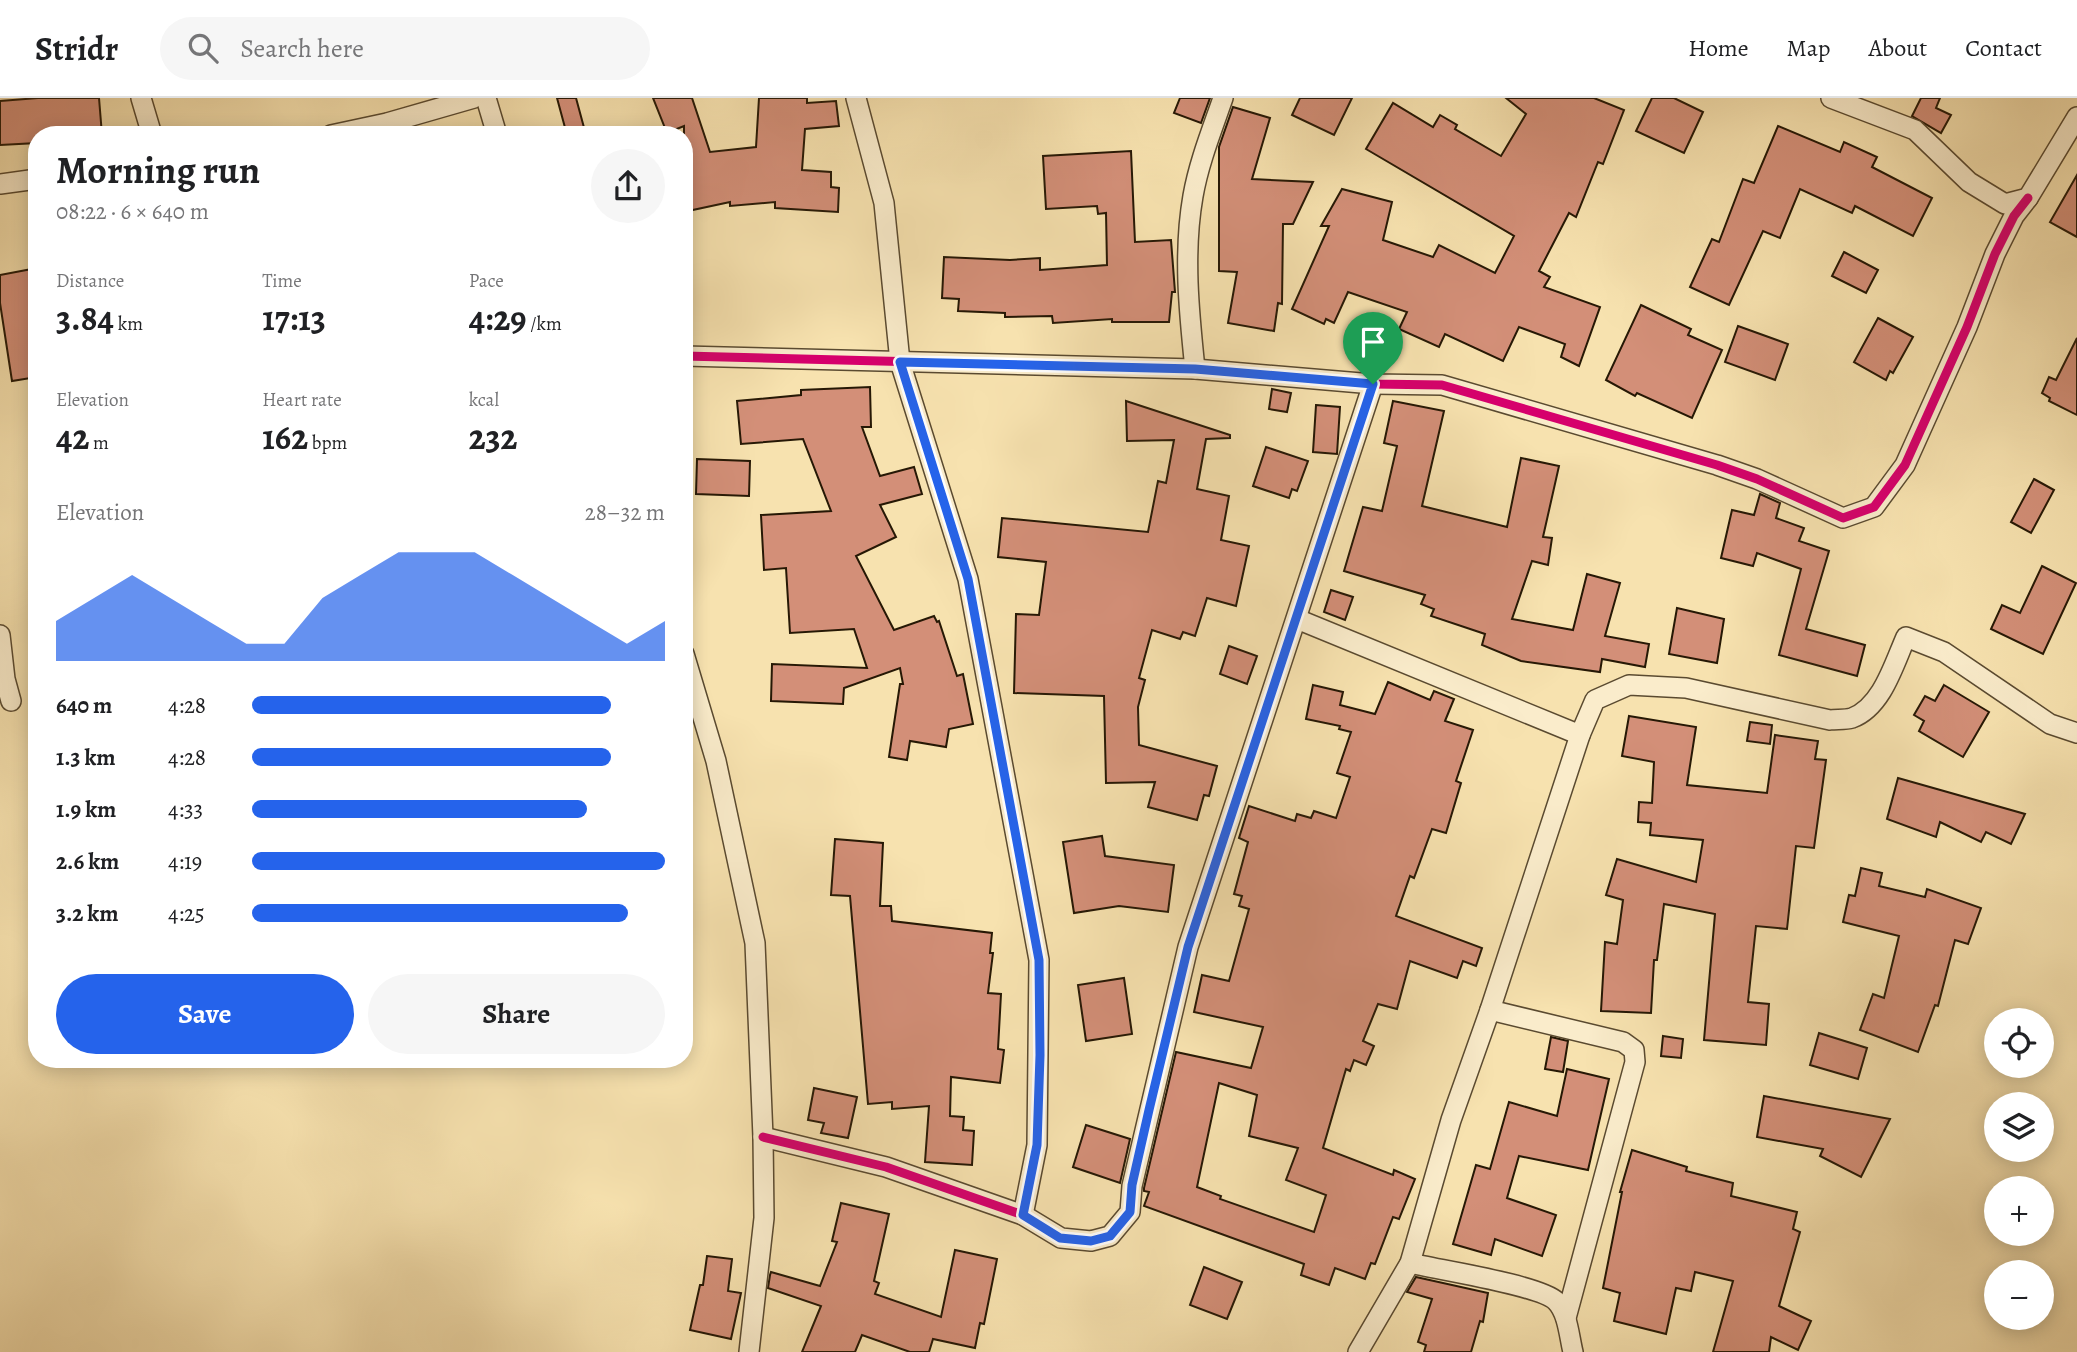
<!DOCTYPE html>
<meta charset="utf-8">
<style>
body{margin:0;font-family:Alegreya,serif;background:#f6f6f6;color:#202124;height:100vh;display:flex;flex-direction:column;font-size:26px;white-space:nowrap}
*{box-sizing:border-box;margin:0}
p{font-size:23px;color:#757577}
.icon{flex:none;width:38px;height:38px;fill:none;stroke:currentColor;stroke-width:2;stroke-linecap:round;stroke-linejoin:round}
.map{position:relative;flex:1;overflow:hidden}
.sheet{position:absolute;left:28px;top:28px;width:665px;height:942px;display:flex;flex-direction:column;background:#fff;border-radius:28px;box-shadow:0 4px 18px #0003}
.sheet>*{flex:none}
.tools{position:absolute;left:1984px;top:910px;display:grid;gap:14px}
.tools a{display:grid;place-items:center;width:70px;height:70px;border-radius:50%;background:#fff;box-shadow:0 4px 18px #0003;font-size:35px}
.pin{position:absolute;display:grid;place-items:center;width:60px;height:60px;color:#fff;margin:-72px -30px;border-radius:50% 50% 50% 0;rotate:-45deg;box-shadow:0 0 7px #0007}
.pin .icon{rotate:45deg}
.round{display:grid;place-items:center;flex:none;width:74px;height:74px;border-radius:37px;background:#f6f6f6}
.overview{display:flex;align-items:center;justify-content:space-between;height:119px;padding:0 28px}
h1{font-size:38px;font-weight:700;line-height:52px}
.figures{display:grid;grid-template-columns:repeat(3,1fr);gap:10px;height:119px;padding:7px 28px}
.figures div{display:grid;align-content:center}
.figures b{font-size:35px;font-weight:700}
.figures small{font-size:19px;font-weight:400}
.figures p{font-size:19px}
.chart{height:196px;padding:14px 28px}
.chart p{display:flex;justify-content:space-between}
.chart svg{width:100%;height:126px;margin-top:7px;fill:#2563eb;opacity:.7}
.action{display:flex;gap:14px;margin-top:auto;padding:14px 28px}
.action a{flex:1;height:80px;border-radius:42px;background:#2563eb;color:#fff;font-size:28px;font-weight:700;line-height:80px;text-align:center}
.action a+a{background:#f6f6f6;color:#202124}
ul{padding:0 28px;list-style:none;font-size:23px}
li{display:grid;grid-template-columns:112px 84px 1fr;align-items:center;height:52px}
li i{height:18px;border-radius:9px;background:#2563eb}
header{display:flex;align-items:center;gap:42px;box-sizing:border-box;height:98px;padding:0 35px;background:#fff;border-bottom:2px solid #e0e0e0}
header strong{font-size:33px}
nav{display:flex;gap:38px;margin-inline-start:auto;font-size:24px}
.search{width:490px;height:63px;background:#f6f6f6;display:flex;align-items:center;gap:18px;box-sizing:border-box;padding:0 24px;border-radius:38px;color:#757577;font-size:26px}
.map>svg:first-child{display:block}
.building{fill:#d38f78;stroke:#261805;stroke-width:2;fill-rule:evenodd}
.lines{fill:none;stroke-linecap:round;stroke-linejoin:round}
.minor-casing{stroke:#5a4a30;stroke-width:22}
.minor{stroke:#faeccb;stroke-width:19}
.cycleway-casing{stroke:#faeccb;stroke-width:13}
.cycleway{stroke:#d6006c;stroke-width:9}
.route-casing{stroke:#fff;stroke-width:14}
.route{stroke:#2563eb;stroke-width:9}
</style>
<header>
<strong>Stridr</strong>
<div class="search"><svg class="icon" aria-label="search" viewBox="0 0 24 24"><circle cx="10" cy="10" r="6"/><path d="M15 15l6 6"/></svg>Search here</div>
<nav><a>Home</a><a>Map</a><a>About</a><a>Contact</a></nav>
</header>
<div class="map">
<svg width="2077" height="1254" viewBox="0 0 2077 1254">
<rect width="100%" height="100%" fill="#f7e2af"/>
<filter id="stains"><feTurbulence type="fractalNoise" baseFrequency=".00286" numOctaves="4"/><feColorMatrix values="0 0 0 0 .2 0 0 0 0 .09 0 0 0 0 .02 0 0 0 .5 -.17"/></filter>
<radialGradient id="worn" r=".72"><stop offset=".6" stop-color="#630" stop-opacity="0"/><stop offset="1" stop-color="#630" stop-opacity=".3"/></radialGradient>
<g class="building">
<path d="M38,0H99L102,37H37V45L0,47V3Z"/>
<path d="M557,0H576L586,37H567Z"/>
<path d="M653,0H692L710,54L756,49L759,0H807V5L836,3L839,28L805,31L802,72L831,74V89L839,90L838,114L775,110V104L730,108V104L688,113L684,96V28L667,35Z"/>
<path d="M1180,0H1210L1201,25L1174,15Z"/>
<path d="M1300,0H1352L1334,37L1292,17Z"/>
<path d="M1506,0H1594L1624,12L1603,66L1598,64L1576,119L1569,115L1539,173L1550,179L1544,189L1600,209L1579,268L1561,259L1565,246L1519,229L1503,263L1445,236L1439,249L1399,231L1407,214L1348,194L1334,225L1326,221L1324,226L1292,211L1329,128H1321L1342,91L1392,104L1383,142L1433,159L1439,147L1495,175L1514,138L1366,51L1393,5L1433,29L1440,17L1457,27L1455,31L1501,58L1526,16Z"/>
<path d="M1652,0H1674L1703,14L1684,55L1636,33Z"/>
<path d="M1921,0H1940L1936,10L1951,17L1941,35L1912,18Z"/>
<path d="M1233,9L1270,20L1252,81L1313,84L1293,126H1283L1282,206L1278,205L1274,233L1228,225L1237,174L1219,173V49Z"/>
<path d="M1778,28L1840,54L1844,44L1877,59L1872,69L1932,100L1913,138L1855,108L1852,115L1800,91L1780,140L1763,133L1729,207L1690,189L1712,141L1719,144L1743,81L1754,85Z"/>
<path d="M1131,53L1135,144L1171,142L1175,194H1172L1169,224H1112V221L1053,225L1052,218L1005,219V215L958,213L959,201L942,200L944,159L1010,162L1040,160V172L1107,167L1106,115L1098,116L1097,108L1046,111L1043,58Z"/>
<path d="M2077,77V139L2050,124Z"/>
<path d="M1844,154L1878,172L1866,195L1832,178Z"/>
<path d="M37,170V279L12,283L0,205V177Z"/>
<path d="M1641,207L1691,231L1688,237L1722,252L1692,320L1637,295L1635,298L1606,282Z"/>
<path d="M1878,220L1913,239L1893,275L1890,273L1886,282L1854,264Z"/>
<path d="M1738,228L1788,246L1775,282L1725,264Z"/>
<path d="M2077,240V317L2049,303L2050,300L2042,295L2049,279L2056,282Z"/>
<path d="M870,289L871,329H862L880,378L914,369L922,396L880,407L896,439L856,458L894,532L934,518L937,524L939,523L957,578L963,576L973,626L949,631L946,649L910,643L907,662L889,659L900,586H903L900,570L844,590L843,606L771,603L772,566L867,570L854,531L790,535L786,470L764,472L761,417L831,413L803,341L741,346L737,303L801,297V292Z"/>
<path d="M1272,291L1291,295L1287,314L1269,311Z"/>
<path d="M1126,303L1230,337V340L1206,341L1197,391L1229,398L1221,442L1249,448L1236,508L1207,500L1195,538L1183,534L1180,541L1152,532L1139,580L1145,582L1138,609L1139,647L1217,668L1209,698L1204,697L1197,722L1148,709L1155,684L1106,685L1104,598L1014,595L1016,516L1039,517L1046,464L998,459L1002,420L1148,434L1158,383L1166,385L1174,342L1127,343Z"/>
<path d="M1393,303L1444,313L1422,408L1507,429L1521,360L1559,368L1543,439L1552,440L1548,467L1532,463L1512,521L1573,532L1587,476L1620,485L1605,538L1649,546L1645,569L1602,561L1600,574L1521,563L1482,547L1485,536L1431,518L1434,511L1421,506L1425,497L1344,473L1363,409L1382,413L1397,348L1384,345Z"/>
<path d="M1316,307L1340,309L1337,356L1313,354Z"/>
<path d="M1266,349L1308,363L1297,393L1292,391L1289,400L1253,388Z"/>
<path d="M697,361L750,363L749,398L696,396Z"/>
<path d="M2034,381L2054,392L2031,435L2011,424Z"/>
<path d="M1760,396L1780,405L1776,420L1804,430L1799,443L1829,453L1806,531L1865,547L1857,578L1779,557L1801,471L1757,455L1753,468L1721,460L1732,412L1754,417Z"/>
<path d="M2042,468L2076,485L2043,556L1991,531L2002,507L2020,515Z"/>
<path d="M1331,492L1353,499L1345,522L1324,514Z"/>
<path d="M1677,510L1724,521L1717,565L1669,556Z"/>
<path d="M1229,548L1257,558L1247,586L1220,576Z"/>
<path d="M1388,584L1430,602L1434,593L1454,601L1445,623L1473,632L1456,683L1461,685L1446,735L1432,731L1414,780L1410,778L1396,818L1482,850L1476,868L1463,863L1457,880L1410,863L1397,911L1378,906L1363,943L1374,948L1366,967L1354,962L1350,973L1346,971L1323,1050L1393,1077L1394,1072L1415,1081L1399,1121L1393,1119L1375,1166L1371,1165L1365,1181L1335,1170L1329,1187L1301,1177L1304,1166L1144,1108L1149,1094L1144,1093V1090L1176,954L1251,970L1263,929L1194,914L1202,877L1229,883L1249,811L1239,808L1242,798L1234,796L1248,744L1239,740L1249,708L1295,723L1297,716L1311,720L1314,713L1336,720L1350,679L1337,675L1351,634L1339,631L1340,628L1306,621L1313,587L1343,594L1340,607L1375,616ZM1219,985L1257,997L1249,1038L1298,1050L1286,1082L1326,1097L1314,1134L1220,1101L1221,1098L1197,1089Z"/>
<path d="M1944,587L1989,614L1963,659L1919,633L1924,623L1914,617L1925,598L1935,603Z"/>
<path d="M1629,618L1696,629L1687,687L1767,695L1775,637L1818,643L1815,661L1826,662L1814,750L1796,748L1787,831L1756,828L1748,904L1769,906L1766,947L1704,942L1715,816L1664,806L1657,862H1654L1651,915L1601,913L1605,844L1617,846L1623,802L1606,797L1617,761L1696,784L1703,742L1650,737L1651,725L1638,724L1639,704L1652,705L1654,664L1622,658Z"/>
<path d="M1750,624L1772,627L1770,646L1747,643Z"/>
<path d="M1898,680L2025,716L2011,746L1986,734L1981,744L1940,724L1936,739L1887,721Z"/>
<path d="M1102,738L1105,758L1174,767L1168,814L1119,808L1074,815L1063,744Z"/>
<path d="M835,741L883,745L880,808H891L892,823L992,835L990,855H993L988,895L1001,896L998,951L1004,952L1000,985L951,979L950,1018L964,1019L963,1032L974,1033L972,1067L925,1064L929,1008L892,1011V1004L868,1006L850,798L831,797Z"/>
<path d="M1861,770L1882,775L1879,788L1925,799L1927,791L1981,810L1968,846L1955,842L1938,908L1935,907L1918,954L1860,932L1873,896L1884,900L1899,838L1843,824L1849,797L1855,798Z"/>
<path d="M1124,880L1132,936L1086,943L1078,887Z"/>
<path d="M1819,935L1867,950L1858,981L1810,967Z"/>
<path d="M1663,938L1683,941L1681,960L1661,958Z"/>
<path d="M1551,939L1568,943L1563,974L1545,971Z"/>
<path d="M1567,971L1609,981L1588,1072L1519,1058L1507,1100L1556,1117L1542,1158L1495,1141L1491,1157L1453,1146L1476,1067L1490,1071L1509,1004L1557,1018Z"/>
<path d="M814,990L857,999L848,1040L821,1035L824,1025L808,1022Z"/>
<path d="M1764,998L1890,1021L1861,1079L1820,1058L1823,1051L1757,1039Z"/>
<path d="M1086,1027L1130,1041L1120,1085L1073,1069Z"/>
<path d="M1632,1052L1687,1069L1686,1073L1733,1085L1731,1098L1797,1114L1793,1131L1800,1134L1779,1208L1811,1223L1798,1252L1771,1239L1769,1254H1713L1733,1183L1695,1174L1691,1193L1676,1190L1666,1236L1614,1223L1620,1195L1603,1190L1622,1094H1620Z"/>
<path d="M841,1105L889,1116L874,1183L879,1185L875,1196L941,1219L955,1152L997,1161L984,1226L980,1225L975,1250L933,1241L929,1254H910L862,1237L855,1254H802L821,1208L768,1190L770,1177L771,1174L820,1188L837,1144L832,1143Z"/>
<path d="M707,1158L732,1161L728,1193L741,1195L731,1241L690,1232L700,1187H703Z"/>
<path d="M1204,1169L1242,1184L1227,1221L1190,1207Z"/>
<path d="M1416,1179L1488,1195L1483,1224L1480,1223L1471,1254H1424L1426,1247L1418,1244L1432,1201L1407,1194Z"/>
</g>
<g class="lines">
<defs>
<g id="minor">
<path d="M141,0L152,37"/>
<path d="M486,0L497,37"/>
<path d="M856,0L884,105L900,264L968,481L1039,862L1037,1047L1023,1117"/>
<path d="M1831,0L1915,32L1969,84L2005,106L2028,100L2077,19"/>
<path d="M331,37L387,25L474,0"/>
<path d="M0,86L37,81"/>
<path d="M684,258L1195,271L1373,286L1442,287L1717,367L1757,381L1843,420L1874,409L1905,367L1967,229L1995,156L2014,118L2028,100"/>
<path d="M1195,271C1189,214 1183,155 1193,98C1199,64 1212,32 1223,0"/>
<path d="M1297,521L1580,637"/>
<path d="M0,537L5,581L11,603"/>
<path d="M684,556L716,663L755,845L763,1039L764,1120L749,1254"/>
<path d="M1490,912L1623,944L1634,952L1635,964L1566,1220"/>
<path d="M763,1039L886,1069L1023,1117L1061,1140L1091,1143L1110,1138L1130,1114L1132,1088L1188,849L1373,286"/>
<path d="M1410,1165C1439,1172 1539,1187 1556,1203C1568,1215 1569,1238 1573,1254"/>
<path d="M1358,1254L1410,1165L1451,1022L1490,912L1580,637L1595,602L1629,587L1686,590L1830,622C1836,621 1845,622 1852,620C1882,609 1894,566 1906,539L1944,554L2050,626L2077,635"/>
</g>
</defs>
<use href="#minor" class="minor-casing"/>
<use href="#minor" class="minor"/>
<defs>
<g id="cycleway">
<path d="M684,258L1195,271L1373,286L1442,287L1717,367L1757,381L1843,420L1874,409L1905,367L1967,229L1995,156L2014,118L2028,100"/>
<path d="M763,1039L886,1069L1023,1117L1061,1140L1091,1143L1110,1138L1130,1114L1132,1088L1188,849L1373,286"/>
</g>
</defs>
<use href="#cycleway" class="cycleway-casing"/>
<use href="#cycleway" class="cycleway"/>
</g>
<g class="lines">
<defs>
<path id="route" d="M900,264L1195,271L1373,286L1188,849L1149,1012L1132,1087L1130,1114L1110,1138L1091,1143L1060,1140L1023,1117L1037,1047L1040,957L1039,862L968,481Z"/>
</defs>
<use href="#route" class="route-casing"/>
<use href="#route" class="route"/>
</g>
<rect width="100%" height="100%" filter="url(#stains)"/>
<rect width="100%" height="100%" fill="url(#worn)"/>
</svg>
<div class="tools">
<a><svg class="icon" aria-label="locate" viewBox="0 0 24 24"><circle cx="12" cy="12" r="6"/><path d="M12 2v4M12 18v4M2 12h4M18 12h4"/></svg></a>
<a><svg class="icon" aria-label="layers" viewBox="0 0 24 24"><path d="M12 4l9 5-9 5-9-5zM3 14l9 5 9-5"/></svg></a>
<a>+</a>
<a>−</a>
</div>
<div class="pin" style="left:1373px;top:286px;background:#1e9e55"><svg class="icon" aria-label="arrive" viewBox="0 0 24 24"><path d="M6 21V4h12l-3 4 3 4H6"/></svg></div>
<section class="sheet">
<div class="overview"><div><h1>Morning run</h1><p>08:22 · 6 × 640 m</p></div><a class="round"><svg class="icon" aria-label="share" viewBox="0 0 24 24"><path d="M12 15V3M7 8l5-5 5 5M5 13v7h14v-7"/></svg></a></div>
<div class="figures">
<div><p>Distance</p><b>3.84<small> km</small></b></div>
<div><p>Time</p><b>17:13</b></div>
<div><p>Pace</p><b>4:29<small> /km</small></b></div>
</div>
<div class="figures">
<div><p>Elevation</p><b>42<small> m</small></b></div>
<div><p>Heart rate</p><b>162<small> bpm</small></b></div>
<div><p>kcal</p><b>232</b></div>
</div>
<div class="chart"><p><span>Elevation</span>28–32 m</p>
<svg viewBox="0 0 160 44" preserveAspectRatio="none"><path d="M0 44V30L10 22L20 14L30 22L40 30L50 38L60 38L70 22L80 14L90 6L100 6L110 6L120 14L130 22L140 30L150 38L160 30V44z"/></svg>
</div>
<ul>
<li><b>640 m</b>4:28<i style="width:87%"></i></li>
<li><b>1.3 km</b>4:28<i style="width:87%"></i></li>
<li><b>1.9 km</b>4:33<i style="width:81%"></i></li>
<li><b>2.6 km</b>4:19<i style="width:100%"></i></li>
<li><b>3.2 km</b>4:25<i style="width:91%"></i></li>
</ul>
<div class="action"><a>Save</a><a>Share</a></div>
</section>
</div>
